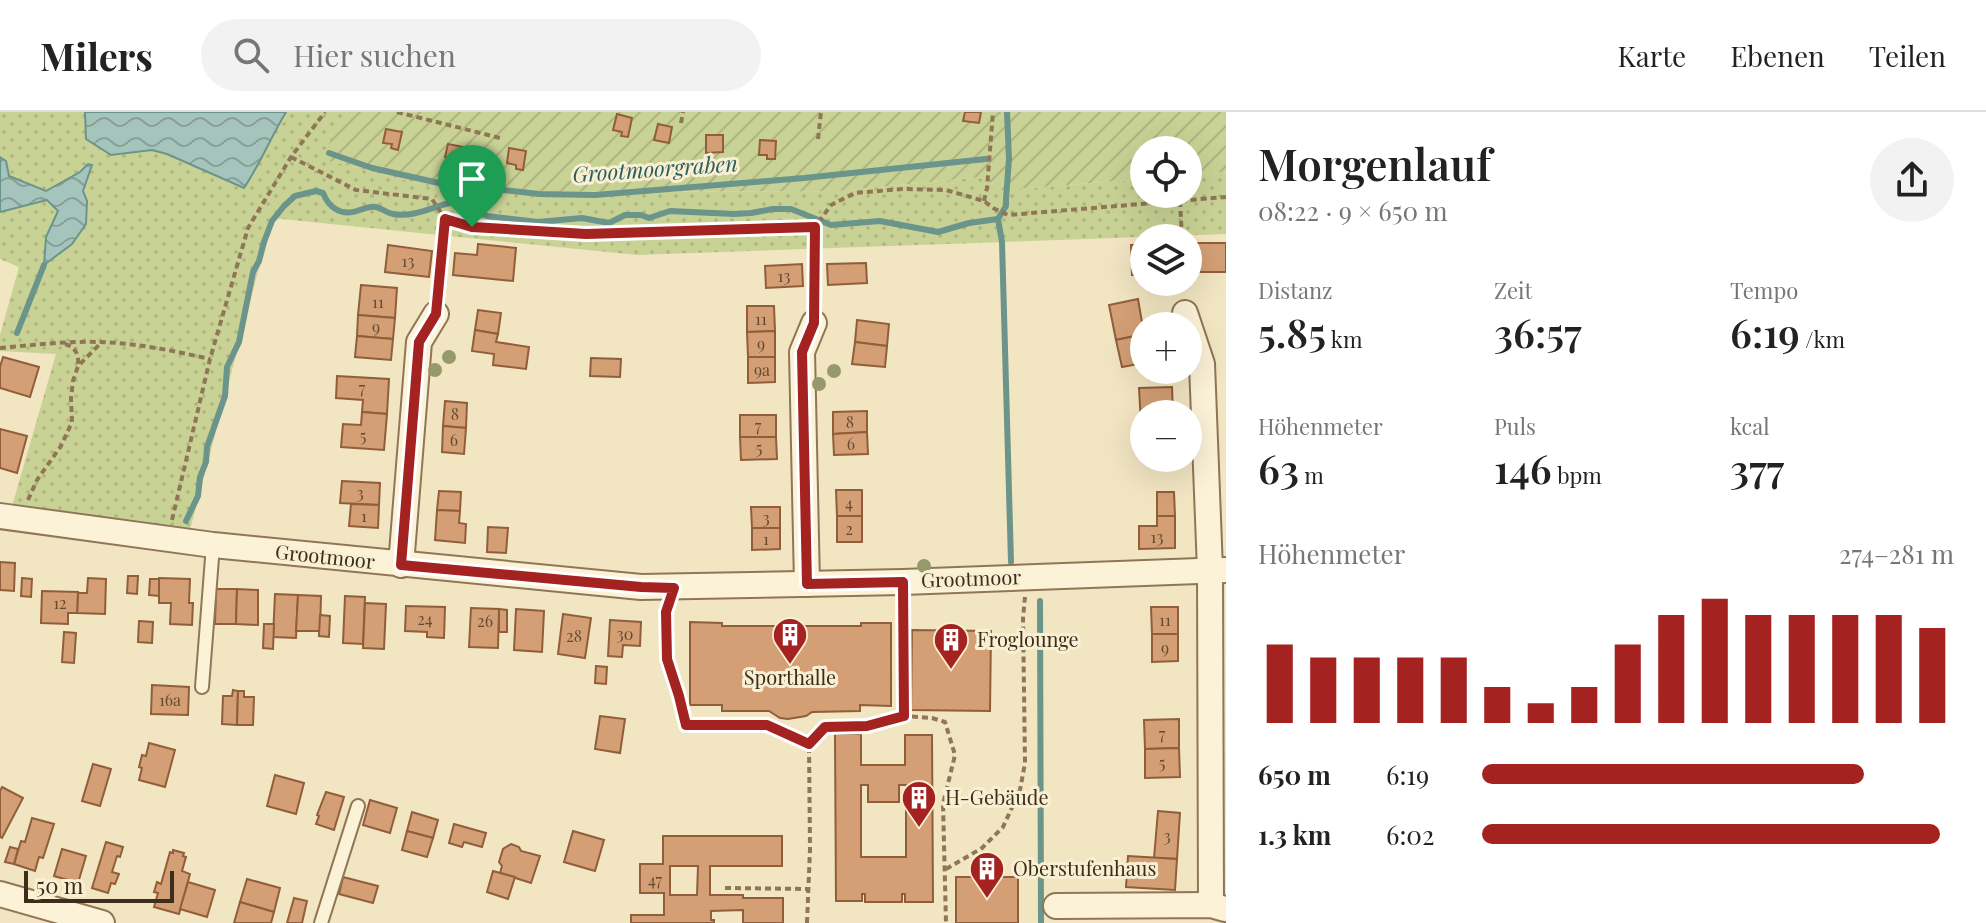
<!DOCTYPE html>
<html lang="de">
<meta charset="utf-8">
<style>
body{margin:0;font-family:"Playfair Display",serif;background:#f2f2f2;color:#222;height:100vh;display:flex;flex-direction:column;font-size:30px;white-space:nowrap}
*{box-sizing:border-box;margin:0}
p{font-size:26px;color:#767676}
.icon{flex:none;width:44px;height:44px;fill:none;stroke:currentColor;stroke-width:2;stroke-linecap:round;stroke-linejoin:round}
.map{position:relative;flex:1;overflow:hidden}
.drawer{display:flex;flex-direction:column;background:#fff;width:760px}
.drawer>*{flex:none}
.buttons{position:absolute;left:1130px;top:24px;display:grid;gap:16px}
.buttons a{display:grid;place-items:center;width:72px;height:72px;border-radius:50%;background:#fff;box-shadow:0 8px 32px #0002;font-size:40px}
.scale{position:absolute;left:24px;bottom:20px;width:150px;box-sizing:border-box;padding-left:8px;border:4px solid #3d2d1d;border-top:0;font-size:22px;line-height:28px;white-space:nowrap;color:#3d2d1d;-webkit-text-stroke:6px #f9efd3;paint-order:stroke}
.pin{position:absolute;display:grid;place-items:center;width:68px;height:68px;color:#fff;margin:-82px -34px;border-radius:50% 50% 50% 0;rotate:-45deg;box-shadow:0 0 8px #0007}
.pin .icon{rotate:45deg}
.round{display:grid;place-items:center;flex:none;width:84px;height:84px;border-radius:42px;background:#f2f2f2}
.headline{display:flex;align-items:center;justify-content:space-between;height:136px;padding:0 32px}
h1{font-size:44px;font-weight:600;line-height:60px}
.figures{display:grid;grid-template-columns:repeat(3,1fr);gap:12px;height:136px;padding:8px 32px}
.figures div{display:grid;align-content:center}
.figures b{font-size:40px;font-weight:600}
.figures small{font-size:22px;font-weight:400}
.figures p{font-size:22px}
.chart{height:224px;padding:16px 32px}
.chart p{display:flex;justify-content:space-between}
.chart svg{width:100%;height:144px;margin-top:8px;stroke:#a42321;stroke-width:6}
ul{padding:0 32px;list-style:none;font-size:26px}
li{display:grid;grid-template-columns:128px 96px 1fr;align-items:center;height:60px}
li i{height:20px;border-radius:10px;background:#a42321}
header{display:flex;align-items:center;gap:48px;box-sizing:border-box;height:112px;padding:0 40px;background:#fff;border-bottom:2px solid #e0e0e0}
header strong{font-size:38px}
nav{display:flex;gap:44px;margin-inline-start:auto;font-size:28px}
.search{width:560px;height:72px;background:#f2f2f2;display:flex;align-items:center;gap:20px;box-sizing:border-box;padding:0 28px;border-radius:44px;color:#767676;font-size:30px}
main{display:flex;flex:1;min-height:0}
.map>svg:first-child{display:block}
.park{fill:url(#park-dots)}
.garden{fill:url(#garden-furrows)}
.water{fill:url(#water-waves);stroke:#6b948b;stroke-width:2}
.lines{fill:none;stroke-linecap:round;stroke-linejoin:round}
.stream{stroke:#6b948b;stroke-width:6}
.building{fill:#d49f75;stroke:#905e3b;stroke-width:2;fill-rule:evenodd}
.lane-casing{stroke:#8f7657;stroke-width:16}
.street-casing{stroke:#8f7657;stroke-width:28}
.path{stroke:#8f7657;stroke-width:4;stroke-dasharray:6 4;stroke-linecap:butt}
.lane{stroke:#fcf2d7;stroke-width:12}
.street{stroke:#fcf2d7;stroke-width:24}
.tree{fill:#969969}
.route-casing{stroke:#fff;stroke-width:16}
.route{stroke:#a42321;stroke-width:10}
.labels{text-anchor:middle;stroke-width:6;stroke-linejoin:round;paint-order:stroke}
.number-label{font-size:16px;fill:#634a33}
.street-label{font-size:20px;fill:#3d2d1d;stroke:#f9efd3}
.poi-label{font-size:20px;fill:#3d2d1d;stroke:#f9efd3;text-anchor:start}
.water-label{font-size:22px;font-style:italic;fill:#2b5e5c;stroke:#f9efd3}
</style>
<header>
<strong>Milers</strong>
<div class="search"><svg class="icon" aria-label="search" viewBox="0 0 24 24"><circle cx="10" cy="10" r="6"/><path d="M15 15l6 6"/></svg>Hier suchen</div>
<nav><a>Karte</a><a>Ebenen</a><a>Teilen</a></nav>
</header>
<main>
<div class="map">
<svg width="1226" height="811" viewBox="0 0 1226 811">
<defs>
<pattern id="park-dots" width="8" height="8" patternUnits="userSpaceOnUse" patternTransform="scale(2)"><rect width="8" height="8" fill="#c9d295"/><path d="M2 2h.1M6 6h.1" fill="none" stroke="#aeb580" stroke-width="1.8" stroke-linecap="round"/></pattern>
<pattern id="garden-furrows" width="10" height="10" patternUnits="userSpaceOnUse" patternTransform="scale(2)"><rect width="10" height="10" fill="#c9d295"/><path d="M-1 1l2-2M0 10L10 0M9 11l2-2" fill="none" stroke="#aeb580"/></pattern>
<pattern id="water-waves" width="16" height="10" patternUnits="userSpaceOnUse" patternTransform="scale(2)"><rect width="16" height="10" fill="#a5c5bc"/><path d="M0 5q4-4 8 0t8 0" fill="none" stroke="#88a098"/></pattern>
</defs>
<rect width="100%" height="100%" fill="#f2e5c2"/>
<path class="park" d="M0,0H85L86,27L111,43L152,38L167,42L276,17L286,0H347L322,47L452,80L837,79L982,65L1002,78L1144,67V82H1188V63L1226,60V122L637,143L272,106L190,418L12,394L56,242L0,239V223L19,155L0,147Z"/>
<path class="garden" d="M347,0H1226V60L1188,63V38H1144V67L1002,78L982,65L837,79L452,80L321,47Z"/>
<g class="water">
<path d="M85,0H286C271,25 260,52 244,76L167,42L152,38L111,43L86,27Z"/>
<path d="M0,45L6,49L9,64L46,79L80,60L88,52L92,53L83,79L87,89L86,112L72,132L44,153L46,125L58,99L47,88L0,100Z"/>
</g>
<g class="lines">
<g class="stream">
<path d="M1007,0L1009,47L1006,87V94L998,107L1002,130L1011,450"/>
<path d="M329,41L372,56L439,71L539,82L595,83L804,66L986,47"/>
<path d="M17,221L44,153"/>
<path d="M186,409L198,384L200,365L206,350L207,335L225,284L227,255L239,230L253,160L259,149L264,130L272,109L284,94L295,84L316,79L323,81C329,96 341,104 357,99C363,97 370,94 376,95C382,96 386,101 393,102C414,106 434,94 454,90L487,104L538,110L582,106L609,111L625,103H641L649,106L670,99L734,102L751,101L773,97H791L831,113L880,109L938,120L969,111L998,107"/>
<path d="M1040,489L1041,811"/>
</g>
</g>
<g class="building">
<path d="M965,0H981L979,11L963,9Z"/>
<path d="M617,2L632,6L628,25L621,24L622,20L613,18Z"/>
<path d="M658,12L672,15L669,31L654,28Z"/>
<path d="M386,17L402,20L398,38L391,36L392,32L383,31Z"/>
<path d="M706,23H723V40L706,41Z"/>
<path d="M760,28L776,29L775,47H767V43H759Z"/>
<path d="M448,32L463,35L460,52L452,51L453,47L445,45Z"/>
<path d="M509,36L526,39L523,58L516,57V53L507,51Z"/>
<path d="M1195,131H1226V160H1196Z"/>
<path d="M478,132L516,136L513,169L453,163L455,141L477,143Z"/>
<path d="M388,133L432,139L429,165L385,160Z"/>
<path d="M1131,133H1144V163H1132Z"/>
<path d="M866,151L867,171L828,173L827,152Z"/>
<path d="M802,152L803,174L766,176L765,154Z"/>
<path d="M361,173L397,176L395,206L358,203Z"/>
<path d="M1138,187L1144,222L1116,228L1109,193Z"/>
<path d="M747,194H774L775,219L747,220Z"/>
<path d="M478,198L501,201L498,222L475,218Z"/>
<path d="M358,203L395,206L393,227L357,224Z"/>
<path d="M857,208L889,212L887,234L855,230Z"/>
<path d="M475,218L498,222L496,230L529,235L526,257L493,253L494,242L472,239Z"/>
<path d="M775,219V245H748L747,220Z"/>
<path d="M1144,222V251L1122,255L1116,228Z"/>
<path d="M357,224L393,227L391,248L355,245Z"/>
<path d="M855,230L887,234L885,255L852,252Z"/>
<path d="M3,245L39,255L30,285L0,276V255Z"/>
<path d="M748,245H775V270L748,271Z"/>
<path d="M591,246L621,247L620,265L590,264Z"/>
<path d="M337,264L389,267L387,302L362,300L363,288L336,286Z"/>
<path d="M1172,275L1173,302H1144V312H1141L1139,276Z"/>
<path d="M445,289L467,291L466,316L443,314Z"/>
<path d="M867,299V320L833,322V300Z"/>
<path d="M362,300L387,302L384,338L341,335L343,312L361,313Z"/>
<rect x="740" y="303" width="36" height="22"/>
<path d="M1141,312H1144V346L1175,347L1142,348Z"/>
<path d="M443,314L466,316L464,342L442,340Z"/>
<path d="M0,317L27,324L17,361L0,356Z"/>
<path d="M867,320L868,342L834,343L833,322Z"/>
<path d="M740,325H776L777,347L741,348Z"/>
<path d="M342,369L380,371L379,393L340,391Z"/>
<path d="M836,378H862V404H837Z"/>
<path d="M439,379L461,380L460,399L437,398Z"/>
<path d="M1157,380H1174L1175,404H1157Z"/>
<path d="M351,392L379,393L378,416L349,414Z"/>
<path d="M751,395H780V416H752Z"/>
<path d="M437,398L460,399L459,411L466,412L465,431L435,428Z"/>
<rect x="837" y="404" width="25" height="26"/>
<path d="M1157,404H1175V436L1139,437V414H1157Z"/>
<path d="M488,415L508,416L506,441L487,440Z"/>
<path d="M752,416H780V437L752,438Z"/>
<path d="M0,450L15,451L14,479L0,478Z"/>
<path d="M128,464H138L137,482L127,481Z"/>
<path d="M22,466L32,467L31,485L21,484Z"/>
<path d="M88,466L106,467L105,502L77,501L78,481H87Z"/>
<path d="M159,466L190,467L189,491H193L192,513L170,512L171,491H159Z"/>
<path d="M150,467H159V484L149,483Z"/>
<path d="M216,477H237L236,512H215Z"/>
<path d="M237,477L258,478V513L236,512Z"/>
<path d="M42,479L78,480L77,501H68V512L41,511Z"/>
<path d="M275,482L298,483L296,526L273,525Z"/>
<path d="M298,483L321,484L320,519H296Z"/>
<path d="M345,484L365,485L363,532L343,531Z"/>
<path d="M365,491L386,492L384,537L363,536Z"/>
<path d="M406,494L445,495L444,526L427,525V520L405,519Z"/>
<path d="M1151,495H1178V522H1152Z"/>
<path d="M471,496L499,497L498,536L469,535Z"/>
<path d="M499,497L507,498V520H499Z"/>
<path d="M516,497L544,499L542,540L514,538Z"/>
<path d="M563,502L591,506L585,546L558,542Z"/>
<path d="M320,503L330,504L329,525L319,524Z"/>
<path d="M610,508L641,510L640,534L623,533L622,545L608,544Z"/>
<path d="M139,509L153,510L152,531L138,530Z"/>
<path d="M690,510L722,511V514H861V511H891V594L860,593V599L812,600L806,604L788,607L780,606L769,599H722V593H690Z"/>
<path d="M264,512H274L273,537L263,536Z"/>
<path d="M912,518L991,519L990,599L911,598Z"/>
<path d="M64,520L76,521L74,551L62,550Z"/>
<path d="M1152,522H1178V549L1152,550Z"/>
<path d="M596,554L607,555L606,572L595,571Z"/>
<path d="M152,573L189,575L188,603L151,602Z"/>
<path d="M233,578L238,579L237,613L222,612L223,584H232Z"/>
<path d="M238,579H244V585H254L253,613H237Z"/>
<path d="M600,604L625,607L620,641L595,637Z"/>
<path d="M1179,607V636L1145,637L1144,608Z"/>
<path d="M835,622H861V653H905V623H932L933,790H905V782H902V790H865V782H862V789H836ZM861,673H868V690H899V673H906V745H861Z"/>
<path d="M149,631L175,638L165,675L139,668L142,656L139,655L142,643L146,644Z"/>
<path d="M1179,636L1180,665L1145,666V637Z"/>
<path d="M93,652L111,657L100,694L82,689Z"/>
<path d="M275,663L304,671L296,702L267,694Z"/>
<path d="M2,675L23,686L2,726L0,725V679Z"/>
<path d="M326,680L344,685L334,718L316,712L319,704L317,703Z"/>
<path d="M370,688L397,696L390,721L363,713Z"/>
<path d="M1158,699L1180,701L1177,747L1154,746Z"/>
<path d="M412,700L438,708L433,726L407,719Z"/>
<path d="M32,706L54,712L43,746L39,745L35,759L14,752L21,729L25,730Z"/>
<path d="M454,712L486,721L482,735L464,730L462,735L449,731Z"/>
<path d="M407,719L433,726L427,745L402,738Z"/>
<path d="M573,719L604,728L595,759L564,750Z"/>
<path d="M663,724H782V754H710V783H743V786H783V811H743V798L711,799V808H714V811H631V803H664V781H640V752H663ZM670,754H698L697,783H670Z"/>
<path d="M106,730L123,735L120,745L117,744L112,760L119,762L115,772L111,771L108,781L92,776Z"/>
<path d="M511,732L519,735L521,739L540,744L531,771L500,761L502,754L499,750L503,737Z"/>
<path d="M10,735L18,737L14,752L5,750Z"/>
<path d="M62,737L86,744L78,771L54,764Z"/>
<path d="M173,738L184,741L183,744L186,745L182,759L190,762L179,802L154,795L158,781L154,780L157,770L161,772L170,740L173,741Z"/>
<path d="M1128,744L1177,747L1175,778L1126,775Z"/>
<path d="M493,759L515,765L508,787L487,780Z"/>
<path d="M343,765L378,774L373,791L339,782Z"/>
<rect x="956" y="765" width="62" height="46"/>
<path d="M247,767L280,776L274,800L240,790Z"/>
<path d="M188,770L215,778L207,805L180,797Z"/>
<path d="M294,786L307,789L302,811H287Z"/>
<path d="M240,790L274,800L271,811H234Z"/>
</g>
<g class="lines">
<defs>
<g id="lane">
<path d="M202,575L213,433"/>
<path d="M321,811L358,694"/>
</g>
<g id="street">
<path d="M1185,201L1202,252L1210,458L1211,793"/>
<path d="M0,404L213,433L641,475L903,470L1226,458"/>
<path d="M401,453L419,230L436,202"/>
<path d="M807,472L802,240L814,211"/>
<path d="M0,782L102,811"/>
<path d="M1056,794L1211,793L1225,797"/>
</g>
</defs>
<use href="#lane" class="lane-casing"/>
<use href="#street" class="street-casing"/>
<g class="path">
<path d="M397,0L500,26"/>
<path d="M681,11L683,0"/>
<path d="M818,27L821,0"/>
<path d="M291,45L356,78L432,87L445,107L472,115L586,122L815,115"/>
<path d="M984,89L987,76L993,0"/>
<path d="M1180,89L1182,126"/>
<path d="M438,184L445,107"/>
<path d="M815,189V115L831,93L855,81L902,77L946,78L984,89L993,96L1008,103L1226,85"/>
<path d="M65,232C75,235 79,242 78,252"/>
<path d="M0,236C33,233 66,229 99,230C137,231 174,239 210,247"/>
<path d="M28,388L37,368L61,334L72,310L71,286L73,269L78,254L102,230"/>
<path d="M172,408L210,247L248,116L291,45L325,0"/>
<path d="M903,492L904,604L932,606L945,610L955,643L943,692L946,811"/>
<path d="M668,493L666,500L667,547L679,584L686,613H767L809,632"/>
<path d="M946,757L982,736L1003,715L1020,678L1025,651L1023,506L1025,485"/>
<path d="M725,776L809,777"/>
<path d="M807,811L810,737L809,632L825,615L867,614L904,604"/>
</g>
<use href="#lane" class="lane"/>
<use href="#street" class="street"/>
</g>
<g class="tree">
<circle cx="449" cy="245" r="7"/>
<circle cx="435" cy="258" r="7"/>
<circle cx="834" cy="259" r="7"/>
<circle cx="819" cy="272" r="7"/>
<circle cx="924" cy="454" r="7"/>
</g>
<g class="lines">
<defs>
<path id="route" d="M445,107L472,115L586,122L815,115L814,211L802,240L807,472L903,470L904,604L867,614L825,615L809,632L767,613H686L679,584L667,547L666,500L674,476L641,475L401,453L419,230L436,202Z"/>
</defs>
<use href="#route" class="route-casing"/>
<use href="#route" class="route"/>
</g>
<defs>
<symbol id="building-pin" viewBox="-11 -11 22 30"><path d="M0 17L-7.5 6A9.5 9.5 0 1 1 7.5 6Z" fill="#a42321" stroke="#f9efd3"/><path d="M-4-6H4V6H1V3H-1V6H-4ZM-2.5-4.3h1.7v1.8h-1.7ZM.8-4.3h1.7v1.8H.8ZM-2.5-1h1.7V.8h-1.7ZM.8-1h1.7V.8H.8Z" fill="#fff"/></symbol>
</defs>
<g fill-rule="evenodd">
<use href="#building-pin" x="770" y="503" width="40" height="54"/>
<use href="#building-pin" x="931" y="508" width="40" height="54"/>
<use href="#building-pin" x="899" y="666" width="40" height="54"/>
<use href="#building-pin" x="967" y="737" width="40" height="54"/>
</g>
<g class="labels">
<g class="number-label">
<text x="408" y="155">13</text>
<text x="784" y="170">13</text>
<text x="378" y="196">11</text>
<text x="761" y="213">11</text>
<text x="376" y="221">9</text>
<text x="761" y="238">9</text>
<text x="762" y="264">9a</text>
<text x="362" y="282">7</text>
<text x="455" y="308">8</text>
<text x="850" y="316">8</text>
<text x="758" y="320">7</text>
<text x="363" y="330">5</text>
<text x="454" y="334">6</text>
<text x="851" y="338">6</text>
<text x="759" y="342">5</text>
<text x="360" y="387">3</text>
<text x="849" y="397">4</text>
<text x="364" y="410">1</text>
<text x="766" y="412">3</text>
<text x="849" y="423">2</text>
<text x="1157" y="431">13</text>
<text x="766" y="433">1</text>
<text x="60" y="497">12</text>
<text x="425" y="513">24</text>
<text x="1165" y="514">11</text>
<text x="485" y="515">26</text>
<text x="625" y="528">30</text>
<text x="574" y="530">28</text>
<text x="1165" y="542">9</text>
<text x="170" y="594">16a</text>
<text x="1162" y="628">7</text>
<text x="1162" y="657">5</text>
<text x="1167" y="730">3</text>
<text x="655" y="774">47</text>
</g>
<g class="street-label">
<text transform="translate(325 445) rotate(6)" y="7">Grootmoor</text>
<text transform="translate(971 467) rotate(-2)" y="7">Grootmoor</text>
</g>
<g class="poi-label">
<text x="977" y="535">Froglounge</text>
<text x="790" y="573" text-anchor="middle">Sporthalle</text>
<text x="945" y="693">H-Gebäude</text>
<text x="1013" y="764">Oberstufenhaus</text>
</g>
<g class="water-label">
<text transform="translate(655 57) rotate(-4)" y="8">Grootmoorgraben</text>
</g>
</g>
</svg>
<div class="buttons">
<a><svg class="icon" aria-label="locate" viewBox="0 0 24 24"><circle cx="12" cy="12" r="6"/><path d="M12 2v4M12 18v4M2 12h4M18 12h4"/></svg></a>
<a><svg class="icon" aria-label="layers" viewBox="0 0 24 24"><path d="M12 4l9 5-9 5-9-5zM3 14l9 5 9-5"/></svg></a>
<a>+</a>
<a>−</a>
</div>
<div class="scale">50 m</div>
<div class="pin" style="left:472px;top:115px;background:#1e9e55"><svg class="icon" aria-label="arrive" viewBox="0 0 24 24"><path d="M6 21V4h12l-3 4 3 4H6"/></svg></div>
</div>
<section class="drawer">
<div class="headline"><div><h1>Morgenlauf</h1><p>08:22 · 9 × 650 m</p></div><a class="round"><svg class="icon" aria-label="share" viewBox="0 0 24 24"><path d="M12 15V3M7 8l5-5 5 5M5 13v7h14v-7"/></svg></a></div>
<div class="figures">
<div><p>Distanz</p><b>5.85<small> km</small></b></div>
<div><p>Zeit</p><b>36:57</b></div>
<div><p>Tempo</p><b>6:19<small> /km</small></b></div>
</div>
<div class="figures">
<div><p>Höhenmeter</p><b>63<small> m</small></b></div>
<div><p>Puls</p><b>146<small> bpm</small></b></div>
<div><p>kcal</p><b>377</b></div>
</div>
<div class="chart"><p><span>Höhenmeter</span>274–281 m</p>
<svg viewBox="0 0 160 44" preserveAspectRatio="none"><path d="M5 44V20M15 44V24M25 44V24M35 44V24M45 44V24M55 44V33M65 44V38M75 44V33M85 44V20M95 44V11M105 44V6M115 44V11M125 44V11M135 44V11M145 44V11M155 44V15"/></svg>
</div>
<ul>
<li><b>650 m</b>6:19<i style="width:81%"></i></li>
<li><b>1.3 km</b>6:02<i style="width:97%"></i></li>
</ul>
</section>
</main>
